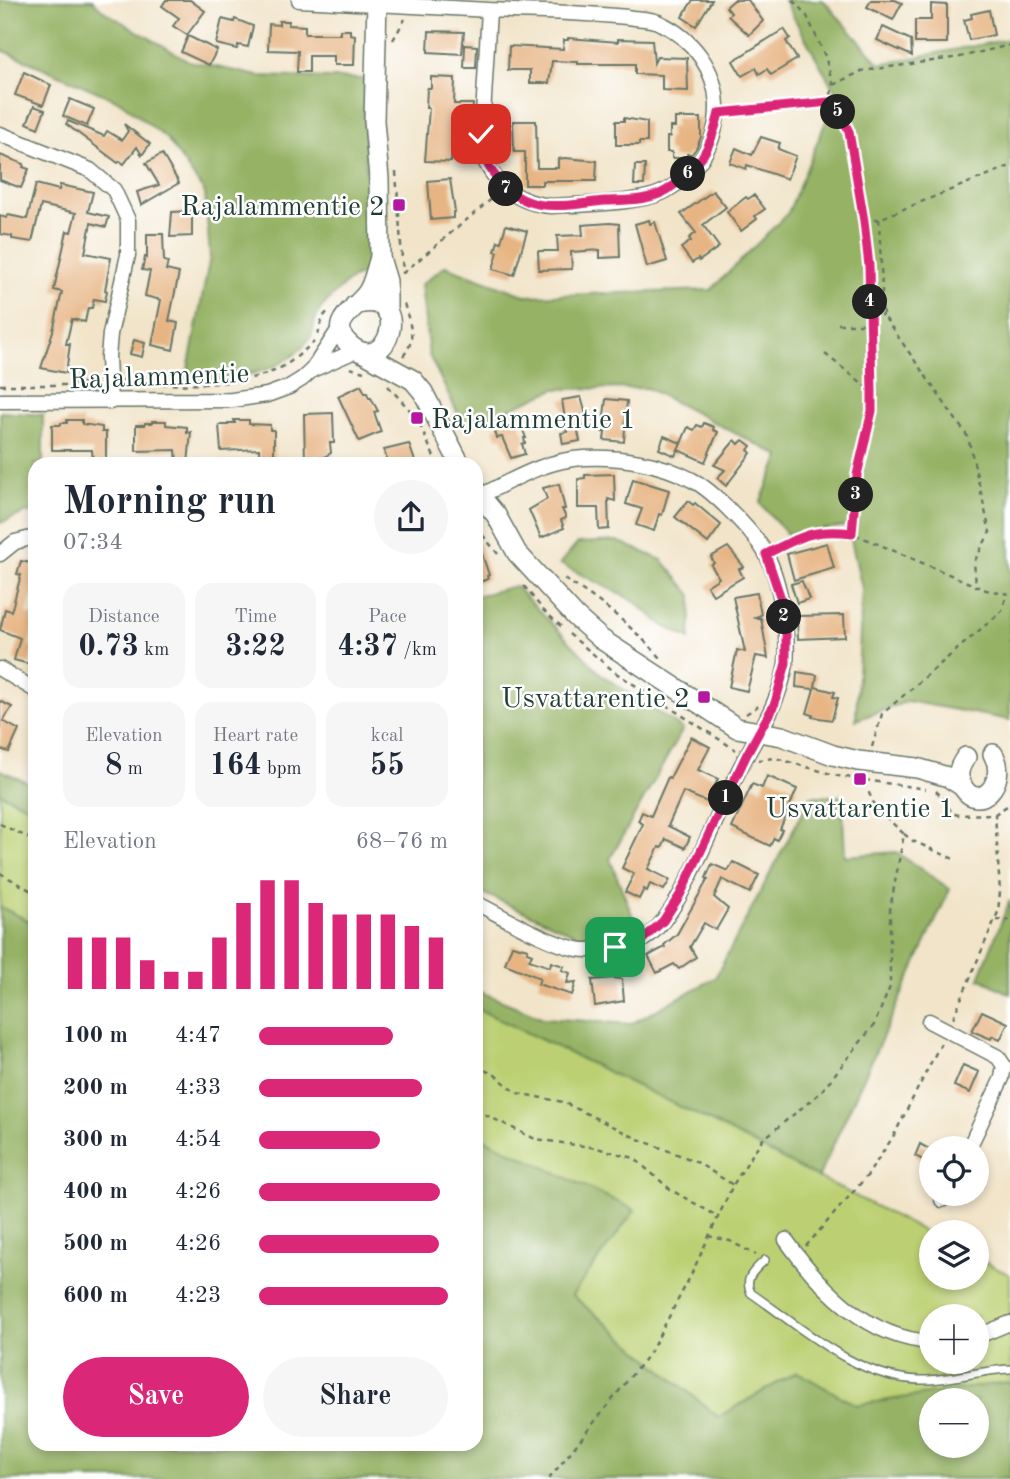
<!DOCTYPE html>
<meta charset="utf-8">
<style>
body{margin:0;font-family:"Old Standard TT",serif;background:#f6f6f7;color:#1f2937;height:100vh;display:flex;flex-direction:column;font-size:26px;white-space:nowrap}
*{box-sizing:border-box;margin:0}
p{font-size:23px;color:#747a83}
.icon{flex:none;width:38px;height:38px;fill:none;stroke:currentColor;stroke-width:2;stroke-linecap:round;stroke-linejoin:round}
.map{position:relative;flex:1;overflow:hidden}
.sheet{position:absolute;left:28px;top:457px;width:455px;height:994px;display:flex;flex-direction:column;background:#fff;border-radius:21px;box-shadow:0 4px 10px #0003}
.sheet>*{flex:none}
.buttons{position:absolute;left:919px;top:1136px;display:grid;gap:14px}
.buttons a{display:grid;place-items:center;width:70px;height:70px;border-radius:50%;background:#fff;box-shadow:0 4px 10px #0003;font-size:35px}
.pin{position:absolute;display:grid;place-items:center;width:60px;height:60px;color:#fff;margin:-30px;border-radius:14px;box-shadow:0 4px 10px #0006}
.km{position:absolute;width:35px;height:35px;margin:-18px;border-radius:50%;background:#222;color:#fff;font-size:19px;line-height:35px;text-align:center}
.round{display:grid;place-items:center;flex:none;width:74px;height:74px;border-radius:37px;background:#f6f6f7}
.headline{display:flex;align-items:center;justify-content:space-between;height:119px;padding:0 35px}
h1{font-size:38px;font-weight:600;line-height:52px}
.metrics{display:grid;grid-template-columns:repeat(3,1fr);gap:10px;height:119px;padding:7px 35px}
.metrics div{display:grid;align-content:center;border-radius:18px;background:#f6f6f7;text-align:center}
.metrics b{font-size:30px;font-weight:600}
.metrics small{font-size:19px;font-weight:400}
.metrics p{font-size:19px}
.chart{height:196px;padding:14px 35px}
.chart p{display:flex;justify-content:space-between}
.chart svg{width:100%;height:126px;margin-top:7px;stroke:#db2777;stroke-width:6}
.primary-button{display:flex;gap:14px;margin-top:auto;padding:14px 35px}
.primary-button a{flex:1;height:80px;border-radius:42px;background:#db2777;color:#fff;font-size:28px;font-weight:600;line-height:80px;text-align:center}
.primary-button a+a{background:#f6f6f7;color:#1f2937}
ul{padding:0 35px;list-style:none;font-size:23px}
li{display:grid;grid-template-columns:112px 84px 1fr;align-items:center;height:52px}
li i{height:18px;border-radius:9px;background:#db2777}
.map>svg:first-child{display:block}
.green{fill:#bcd073;stroke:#6e8654;stroke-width:2;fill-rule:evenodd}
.forest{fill:#95b265;stroke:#5a784c;stroke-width:2;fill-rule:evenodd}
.building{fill:#e7b584}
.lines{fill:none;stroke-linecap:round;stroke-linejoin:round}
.lane-casing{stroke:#687768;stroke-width:10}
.street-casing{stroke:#687768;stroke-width:17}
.secondary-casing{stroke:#687768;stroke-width:22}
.path{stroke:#687768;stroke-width:2.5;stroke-dasharray:5 5;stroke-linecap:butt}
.lane{stroke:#fff;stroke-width:7}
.street{stroke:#fff;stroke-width:14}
.secondary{stroke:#fff;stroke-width:19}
.route-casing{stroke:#fff;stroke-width:14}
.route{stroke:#db2777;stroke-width:9}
.poi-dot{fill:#b5179e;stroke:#fff;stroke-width:2.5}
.labels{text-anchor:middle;stroke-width:5;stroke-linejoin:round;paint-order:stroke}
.poi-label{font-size:28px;fill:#1f3d34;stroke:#fff;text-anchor:end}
.street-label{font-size:28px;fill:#1f3d34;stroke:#fff}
</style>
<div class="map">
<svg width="1010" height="1479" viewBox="0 0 1010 1479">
<rect width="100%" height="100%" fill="#fff"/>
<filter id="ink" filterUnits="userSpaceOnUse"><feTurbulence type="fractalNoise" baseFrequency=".0143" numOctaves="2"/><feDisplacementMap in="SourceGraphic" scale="14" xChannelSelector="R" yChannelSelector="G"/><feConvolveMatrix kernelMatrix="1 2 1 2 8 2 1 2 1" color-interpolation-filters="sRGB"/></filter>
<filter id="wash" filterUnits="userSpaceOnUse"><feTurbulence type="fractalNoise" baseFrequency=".00686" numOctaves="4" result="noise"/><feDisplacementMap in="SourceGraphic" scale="28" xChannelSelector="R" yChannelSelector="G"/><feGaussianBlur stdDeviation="1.57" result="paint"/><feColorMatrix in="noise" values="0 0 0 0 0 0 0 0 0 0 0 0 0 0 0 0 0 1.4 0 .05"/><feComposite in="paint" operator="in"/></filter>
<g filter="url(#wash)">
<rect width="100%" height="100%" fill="#f1e4c9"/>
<g class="green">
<path d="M0,793L35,810V924L0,907Z"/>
<path d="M476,1008L710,1121L931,1235V1278H976L977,1258L1010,1275V1384L856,1405L797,1372L718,1417L578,1300L476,1377ZM931,1316H976V1362H931Z"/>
</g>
<g class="forest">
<path d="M0,0H92L105,12L189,61L258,76L364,79L368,274C363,275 357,275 353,278C344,284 323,304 318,313C313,320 315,331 310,338C284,376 228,380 186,380L210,257L205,193L167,139L121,102L0,49Z"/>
<path d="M784,0H823L880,64L1010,39V720L908,701L856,720L862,589L848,526L787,534L760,503L780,456L647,388L555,389L465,428L429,355L421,285L445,266L527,296L711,290L788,213L837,95Z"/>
<path d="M0,412L43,415V464H35V512L25,513L0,523Z"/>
<path d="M617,541L662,560L692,595L690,639L664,626L634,601L560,564L578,543Z"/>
<path d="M515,586L602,675L683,729L610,859L635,922L581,937L476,890V596Z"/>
<path d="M0,770L35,786V810L0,793Z"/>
<path d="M811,796H842L845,856L896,852L950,889L818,1178L710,1121L476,1008V990L543,1018L631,1024L715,978Z"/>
<path d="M1010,900V994L979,978Z"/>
<path d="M0,907L35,924V1444H476V1135L635,1210L572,1295L718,1417L797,1372L856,1405L1007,1382L1010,1384V1479H0ZM931,1400H976V1446H931Z"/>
</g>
<g id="blocks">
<g class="building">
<path d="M166,0H190L205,11L187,35L173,26L179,18L162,6Z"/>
<path d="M693,0H712L696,26L682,17Z"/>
<path d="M734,0H748L763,21L749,35L728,16L731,13L726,7Z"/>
<path d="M871,0H895L902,3L893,20L867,7Z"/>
<path d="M931,4L947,5V43H915V20H931Z"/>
<path d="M989,10L994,35L969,40L964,20L972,18L971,14Z"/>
<path d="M222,19L234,22L235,19L253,26L248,47L238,45L237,49L216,44Z"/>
<path d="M279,21H289L288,25L305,26V34H340V30H350V34L355,35L354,65H334V56H309V72H297L298,51L268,50L269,24L279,25Z"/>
<path d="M883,27L911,40L912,56L877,40Z"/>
<path d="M784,29L790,38L786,41L797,59L771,75L767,69L759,74L756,68L742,76L733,61Z"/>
<path d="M429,31L464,32L462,54L428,52Z"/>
<path d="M188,36L217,50L209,65L181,52Z"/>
<path d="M568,38L618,42V39L652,40L654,63L657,57L687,58L688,91L662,90V75L635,74V64H578V62L552,61L549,83H530V70H508L509,46L563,49L564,40H568Z"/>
<path d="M465,45L477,46L476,68H464Z"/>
<path d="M24,72L51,85L43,105L15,95Z"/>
<path d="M431,77L455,78L454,104H473L469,147L452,146L451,162L425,161L429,108H426L427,88H431Z"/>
<path d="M70,99L94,109L87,126L63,116Z"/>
<path d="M34,106L45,110L38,128L27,123Z"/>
<path d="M624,118L647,122V142H639V145H616V121H624Z"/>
<path d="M675,118H701V137L697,147L692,154H687V158H672V152H667V137H670V127H675Z"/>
<path d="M68,121L104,136L107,131L122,140L128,131L124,124L150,144L142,155L137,147L124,164L120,161L118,163L66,124Z"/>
<path d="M513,121H536L537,168H558V159L565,158L597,161L596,181H542V185H525V152H514Z"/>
<path d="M761,137L780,143L778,149L796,156L787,179L747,165L746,169L730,163L736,148L752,155Z"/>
<path d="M162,154L179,183L141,205L137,192L159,185L146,163Z"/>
<path d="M0,155L24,164L23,167L29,169L21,188L0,180Z"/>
<path d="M635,165H645L644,185H634Z"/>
<path d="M450,179L455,212H453V218L431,220L428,181Z"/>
<path d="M36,184L59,190L60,185L93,192L88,212L109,217L106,227L91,223L85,253L111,258L105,290L107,291L105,301L94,299L92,308H88L85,322L72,319L66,344H70L66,373L41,368L53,331L62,292L54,290L56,280L67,231L71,232L76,213L41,205L32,242L12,239V236L0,234V216L7,218L8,215L27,219Z"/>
<path d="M713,191L726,207L703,225L719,247L699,261L698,259L692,263L681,248L691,241L689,238L696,233L681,214Z"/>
<path d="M754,195L765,209L755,216L757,219L741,231L727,212L746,197L748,199Z"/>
<path d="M192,211V236L170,237L172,212Z"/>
<path d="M649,220L650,224L655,222L667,261L647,267L635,224Z"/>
<path d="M610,223L619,224L620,257L600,258V250L571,252L572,269L539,270L538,251H558L557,236L583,235L582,225Z"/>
<path d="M506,225L527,231L514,275L493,269L498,252L495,251L498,241L501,242Z"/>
<path d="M147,234H163L164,261L168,262L166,270L179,273L169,321L178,323L173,350L152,345L161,300L145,296L150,271L142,270L145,257L147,258Z"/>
<path d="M134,340L145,343L142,357L130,354Z"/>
<path d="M361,385L365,393H367L369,398H371L378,411L374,412L381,432L359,441L338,396Z"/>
<path d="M581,397L589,425L577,427L580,441L563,444L561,433L567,432L562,400Z"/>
<path d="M606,399L627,401L624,442L604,440L605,432H602Z"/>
<path d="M333,413L334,443H330L331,453L324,457L327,464H305L304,414Z"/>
<path d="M517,415L526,438H524L525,443L522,444L525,454L511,458L502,437L497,438L494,428L499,427L497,421Z"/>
<path d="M67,420H82V424L102,427V432H106V464H93L92,450H52V425H61V423H67Z"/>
<path d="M234,420H249V424L270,425V430H274V464H259V449L221,451L219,425H228V423H235Z"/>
<path d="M152,421H166V425L187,427V433L191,432L188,464H177L176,450L136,451V425H145V423H152Z"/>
<path d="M704,423L714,427L713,430L718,432L705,462L678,450L688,427L694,430L697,425L702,427Z"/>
<path d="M664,436L681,443L675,456L659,449Z"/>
<path d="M735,440L739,444L743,440L751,446L748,450L751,453L726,486L717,478L725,470L714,465Z"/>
<path d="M409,444L416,464H388L384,450Z"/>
<path d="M614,474L615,501L608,499L609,529L599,530L598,508H578V479L585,478V475Z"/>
<path d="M633,479L669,490L662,515L659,514L654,531L636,525L642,509L626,504Z"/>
<path d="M559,484L565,509H562L566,518L561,520L564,528L541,538L529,510L547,499L543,488Z"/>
<path d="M688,501L693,505L695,503L721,525L708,543L675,517Z"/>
<path d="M478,542L489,575L487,576L488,579L476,583V543Z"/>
<path d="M827,543L834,568L794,580L787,554Z"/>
<path d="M728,547L744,567L739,569L743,577L713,595L707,586L719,578L711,565L714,563L711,557Z"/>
<path d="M21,561L35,564V596L32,595L27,614L35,616L29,646L34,647L29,664L14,660L20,638L0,630L5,609L11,611L13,605L21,575L17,574Z"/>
<path d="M802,581L809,599L797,603L791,584Z"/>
<path d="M757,593L761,615L753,618H761L768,658L756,656L747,691L729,687L737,650L745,652L733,597Z"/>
<path d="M844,615L845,637L798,639L797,616Z"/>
<path d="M797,672L817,675L815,687L835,692L833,697L838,698L832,720L812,717L813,715L807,713L814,689L796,687Z"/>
<path d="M0,701L12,707L3,721L19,730L9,752L0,749Z"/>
<path d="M691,737L710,747L698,770L718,779L707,802L683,792L668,826L690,837L685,848L666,839L662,848L659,847L648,869L670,880L664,890L650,884L647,891L644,889L639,899L625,892L634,874L622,868L643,824L638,821L642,812L651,816L668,777L670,778Z"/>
<path d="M767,776L797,789L780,829L782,830L777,840L774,838L770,846L732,828L752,784L762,788Z"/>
<path d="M733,862L759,875L750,893L722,879L714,897L728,909L716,930L704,923L690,947L696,957L679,969L674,964L657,973L648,956L665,947L664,945L677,934L708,879L706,878L712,864L728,871Z"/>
<path d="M512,945L528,949L527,952L532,954L529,960L550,967L551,962L564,966L562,970L570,973L567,983L576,982L572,995L538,984L540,978L505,964Z"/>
<path d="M613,978L622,979L624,1001L595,1006L592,980Z"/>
<path d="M982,1011L1008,1023L1000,1040L992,1036L991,1039L972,1031Z"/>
<path d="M963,1065L979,1072L970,1093L954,1086Z"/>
<path d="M920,1144L931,1150V1164L915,1156Z"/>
</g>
</g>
</g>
<g filter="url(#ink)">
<use href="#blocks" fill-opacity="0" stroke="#687768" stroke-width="2"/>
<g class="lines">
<defs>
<path id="lane" d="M765,1260C755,1270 743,1278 751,1293C802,1328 855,1378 920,1380C950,1381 980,1370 1010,1369"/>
<g id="street">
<path d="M299,0L489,10L481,151C492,183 518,204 552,206C580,204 644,204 667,190C738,149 732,56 658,22C649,18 636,19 627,17C581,12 534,12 489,10"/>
<path d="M0,134L90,170L114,190L128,220V255L110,334L108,357L110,402"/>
<path d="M312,370L357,350"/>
<path d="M0,401L232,400L267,395L289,387L302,379L312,370L341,326"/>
<path d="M476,498C511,481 544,460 584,458C619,456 661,463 692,480C713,490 755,534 766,554C780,580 789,634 786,663C781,697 763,726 747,755C734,778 724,803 713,827C698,858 672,926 640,941C626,948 591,952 577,949C547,943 504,917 476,903"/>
<path d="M0,554L15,542L35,537"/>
<path d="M0,669L35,690"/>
<path d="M929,1021L998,1057L1004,1066L1002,1078L969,1148"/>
<path d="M942,1200L946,1194"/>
<path d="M786,1240C821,1289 867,1338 931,1342"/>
<path d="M976,1337L1010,1323"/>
</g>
<g id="secondary">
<path d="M377,0L374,121L379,179L380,258L387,281V312"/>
<path d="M355,305C415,287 389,380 350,345C325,323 356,309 367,293C374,284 376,268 380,258"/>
<path d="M362,352L413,380L423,392L460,464"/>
<path d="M476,491L496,515L517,553L576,617L601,639L737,728L782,736L833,755L858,761L917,768L948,777L962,786"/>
<path d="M966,757C960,765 956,774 961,783C976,817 1010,782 993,754"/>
</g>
</defs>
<use href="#lane" class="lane-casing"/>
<use href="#street" class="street-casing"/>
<use href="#secondary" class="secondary-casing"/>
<g class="path">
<path d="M793,0L807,16L825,56L833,85L829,102"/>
<path d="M393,40L405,19"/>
<path d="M833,85L862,71L960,57L1010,45"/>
<path d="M728,112L829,102L842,117L849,132L869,266L872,391V411L857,476L852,533"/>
<path d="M396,172L403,274"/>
<path d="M879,219L883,315L968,437L990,532L974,562L976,585"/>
<path d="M864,221L879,219L1010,166"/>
<path d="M403,273L494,197"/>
<path d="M870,315H883"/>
<path d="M838,324H869"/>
<path d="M318,335L322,318L329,310"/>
<path d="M825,354L872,391"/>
<path d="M403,356C418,339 409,323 404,303"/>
<path d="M350,368L364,372"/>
<path d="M122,380C161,387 237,387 274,371C289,365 301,353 314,342"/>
<path d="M0,385H73L98,380"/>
<path d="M388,386L417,418L437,464"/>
<path d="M476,527L498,554"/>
<path d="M779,548C808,533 818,528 852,533L986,590L1010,594"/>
<path d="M564,579C603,602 631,626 662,659"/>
<path d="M524,586L544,611L562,627"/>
<path d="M569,634L616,673L736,750"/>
<path d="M746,714L758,706"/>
<path d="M872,747L882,714L1002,611L1007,594"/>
<path d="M758,760L775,758L838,776L926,789"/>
<path d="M936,791L944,799L952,813L958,815L995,814L1010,804"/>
<path d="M0,824L35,841"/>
<path d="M904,834L913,841L956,860"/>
<path d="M0,873L35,893"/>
<path d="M996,920H1010"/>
<path d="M953,1018L998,912L1000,892L995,814"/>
<path d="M476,1066L495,1075L517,1093L563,1102L638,1139L695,1161L733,1185"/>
<path d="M476,1110L535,1139L597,1148L634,1158L671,1190L717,1216"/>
<path d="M708,1236L730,1241L756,1255"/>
<path d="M806,1246L867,1176L893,1137L941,1043"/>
<path d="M549,1479L651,1351L690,1277L733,1185L761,1141L820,1093L874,1025L890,987V909L904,834L876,808L868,791"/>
</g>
<use href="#lane" class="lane"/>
<use href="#street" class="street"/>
<use href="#secondary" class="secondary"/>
</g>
</g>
<g class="lines" filter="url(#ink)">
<defs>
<path id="route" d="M481,134C482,153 485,164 497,178C527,216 563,205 605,201C625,200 650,201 667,190C699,170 711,148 719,113L829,102L842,117L849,132L864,221L869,266L872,391V411L857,475L852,533C813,528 800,537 766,554L783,605L786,633V663L775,703L746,756L680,895L663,921L641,941L615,947"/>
</defs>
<use href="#route" class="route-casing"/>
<use href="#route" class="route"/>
</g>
<g class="poi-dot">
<rect x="392" y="198" width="14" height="14" rx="3.5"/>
<rect x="410" y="411" width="14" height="14" rx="3.5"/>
<rect x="697" y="690" width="14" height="14" rx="3.5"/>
<rect x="853" y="772" width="14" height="14" rx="3.5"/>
</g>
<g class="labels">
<g class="poi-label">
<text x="385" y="215">Rajalammentie 2</text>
<text x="431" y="428" text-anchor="start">Rajalammentie 1</text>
<text x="690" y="707">Usvattarentie 2</text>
<text x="860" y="817" text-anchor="middle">Usvattarentie 1</text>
</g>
<g class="street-label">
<text transform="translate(159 375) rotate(-2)" y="10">Rajalammentie</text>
</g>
</g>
</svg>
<div class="buttons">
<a><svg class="icon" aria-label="locate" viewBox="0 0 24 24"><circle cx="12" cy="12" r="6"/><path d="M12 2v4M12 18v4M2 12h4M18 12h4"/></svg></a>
<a><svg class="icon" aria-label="layers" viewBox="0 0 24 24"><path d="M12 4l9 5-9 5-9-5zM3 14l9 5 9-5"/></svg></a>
<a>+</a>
<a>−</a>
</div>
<div class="pin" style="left:615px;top:947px;background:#1e9e55"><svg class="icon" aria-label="arrive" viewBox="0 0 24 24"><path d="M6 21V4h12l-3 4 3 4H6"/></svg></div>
<div class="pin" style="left:481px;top:134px;background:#d93025"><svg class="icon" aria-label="check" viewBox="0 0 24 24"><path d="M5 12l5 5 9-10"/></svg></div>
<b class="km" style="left:726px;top:798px">1</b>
<b class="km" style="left:784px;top:617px">2</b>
<b class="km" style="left:856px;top:495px">3</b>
<b class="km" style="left:870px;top:302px">4</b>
<b class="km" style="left:838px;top:112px">5</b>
<b class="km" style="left:688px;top:174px">6</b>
<b class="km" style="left:506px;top:189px">7</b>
<section class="sheet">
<div class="headline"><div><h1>Morning run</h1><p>07:34</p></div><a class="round"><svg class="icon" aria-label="share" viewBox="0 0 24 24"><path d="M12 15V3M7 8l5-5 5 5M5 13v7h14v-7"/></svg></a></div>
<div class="metrics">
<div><p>Distance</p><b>0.73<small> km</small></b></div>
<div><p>Time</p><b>3:22</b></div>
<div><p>Pace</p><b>4:37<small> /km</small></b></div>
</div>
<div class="metrics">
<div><p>Elevation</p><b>8<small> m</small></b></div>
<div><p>Heart rate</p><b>164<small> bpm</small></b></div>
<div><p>kcal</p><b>55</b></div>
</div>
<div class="chart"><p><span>Elevation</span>68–76 m</p>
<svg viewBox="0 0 160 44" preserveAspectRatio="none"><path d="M5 44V26M15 44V26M25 44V26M35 44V34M45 44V38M55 44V38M65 44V26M75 44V14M85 44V6M95 44V6M105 44V14M115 44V18M125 44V18M135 44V18M145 44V22M155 44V26"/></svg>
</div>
<ul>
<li><b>100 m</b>4:47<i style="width:71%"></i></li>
<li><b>200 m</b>4:33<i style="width:86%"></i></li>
<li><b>300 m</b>4:54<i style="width:64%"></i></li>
<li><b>400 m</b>4:26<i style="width:96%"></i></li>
<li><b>500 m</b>4:26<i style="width:95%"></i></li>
<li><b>600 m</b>4:23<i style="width:100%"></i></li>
</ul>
<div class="primary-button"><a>Save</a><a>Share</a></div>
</section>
</div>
